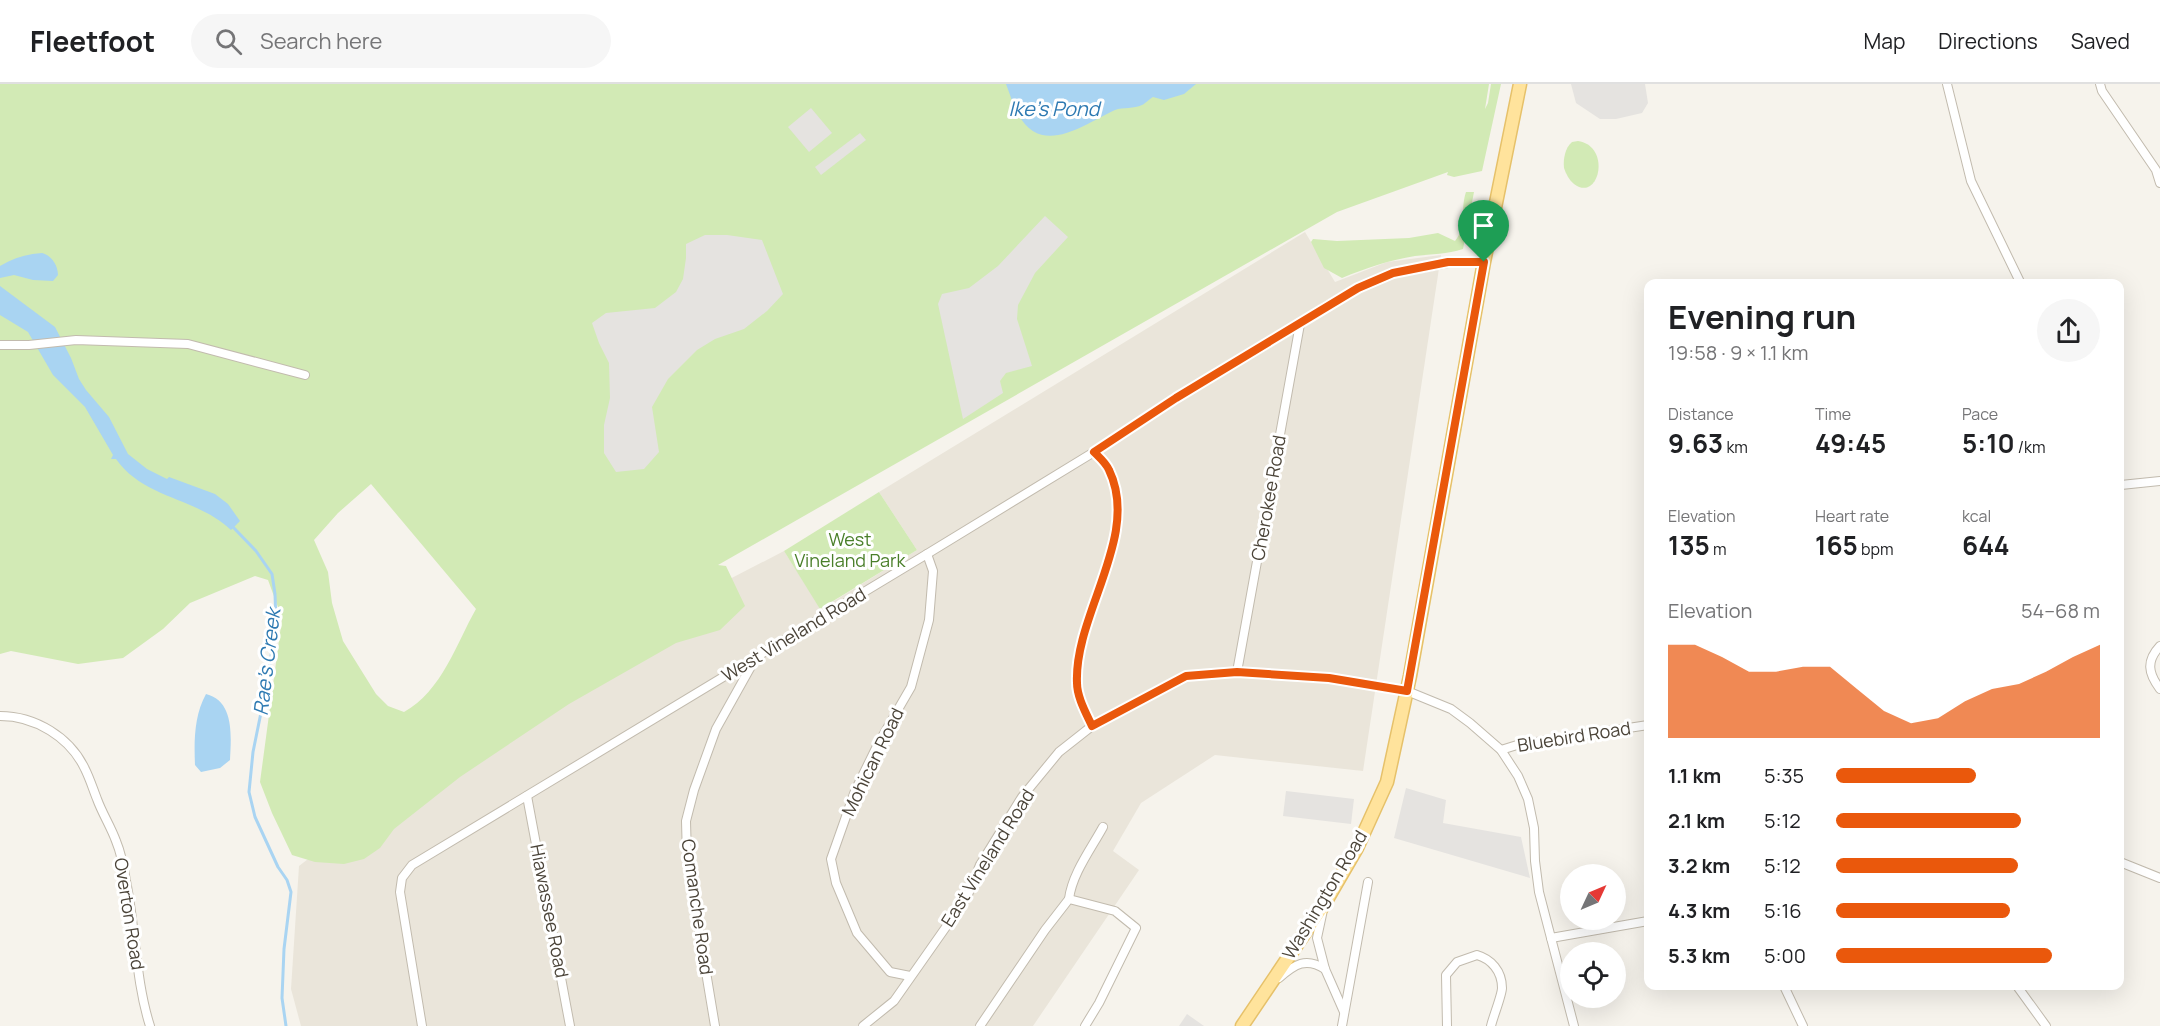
<!DOCTYPE html>
<meta charset="utf-8">
<style>
body{margin:0;font-family:Manrope,sans-serif;background:#f6f6f6;color:#202124;height:100vh;display:flex;flex-direction:column;font-size:22px;white-space:nowrap}
*{box-sizing:border-box;margin:0}
p{font-size:20px;color:#757577}
.icon{flex:none;width:33px;height:33px;fill:none;stroke:currentColor;stroke-width:2;stroke-linecap:round;stroke-linejoin:round}
.map{position:relative;flex:1;overflow:hidden}
.details{position:absolute;left:1644px;top:195px;width:480px;height:711px;display:flex;flex-direction:column;background:#fff;border-radius:12px;box-shadow:0 6px 24px #0002}
.details>*{flex:none}
.needle{width:39px;rotate:46deg}
.buttons{position:absolute;left:1560px;top:780px;display:grid;gap:12px}
.buttons a{display:grid;place-items:center;width:66px;height:66px;border-radius:50%;background:#fff;box-shadow:0 6px 24px #0002;font-size:30px}
.pin{position:absolute;display:grid;place-items:center;width:51px;height:51px;color:#fff;margin:-62px -26px;border-radius:50% 50% 50% 0;rotate:-45deg;box-shadow:0 0 6px #0007}
.pin .icon{rotate:45deg}
.round{display:grid;place-items:center;flex:none;width:63px;height:63px;border-radius:32px;background:#f6f6f6}
.overview{display:flex;align-items:center;justify-content:space-between;height:102px;padding:0 24px}
h1{font-size:33px;font-weight:700;line-height:45px}
.stats{display:grid;grid-template-columns:repeat(3,1fr);gap:9px;height:102px;padding:6px 24px}
.stats div{display:grid;align-content:center}
.stats b{font-size:26px;font-weight:700}
.stats small{font-size:16px;font-weight:400}
.stats p{font-size:16px}
.chart{height:168px;padding:12px 24px}
.chart p{display:flex;justify-content:space-between}
.chart svg{width:100%;height:108px;margin-top:6px;fill:#ea580c;opacity:.7}
ul{padding:0 24px;list-style:none;font-size:20px}
li{display:grid;grid-template-columns:96px 72px 1fr;align-items:center;height:45px}
li i{height:15px;border-radius:8px;background:#ea580c}
header{display:flex;align-items:center;gap:36px;box-sizing:border-box;height:84px;padding:0 30px;background:#fff;border-bottom:2px solid #e0e0e0}
header strong{font-size:28px}
nav{display:flex;gap:33px;margin-inline-start:auto;font-size:21px}
.search{width:420px;height:54px;background:#f6f6f6;display:flex;align-items:center;gap:15px;box-sizing:border-box;padding:0 21px;border-radius:33px;color:#757577;font-size:22px}
.map>svg:first-child{display:block}
.residential{fill:#eae5da}
.green{fill:#d2eab5;fill-rule:evenodd}
.parking{fill:#e5e3e0}
.water{fill:#a9d4f2}
.lines{fill:none;stroke-linecap:round;stroke-linejoin:round}
.stream{stroke:#a9d4f2;stroke-width:3}
.street-casing{stroke:#c2bbae;stroke-width:10}
.primary-casing{stroke:#e6c16a;stroke-width:15}
.street{stroke:#fff;stroke-width:8}
.primary{stroke:#ffe39c;stroke-width:12}
.route-casing{stroke:#fff;stroke-width:12}
.route{stroke:#ea580c;stroke-width:8}
.labels{text-anchor:middle;stroke-width:6;stroke-linejoin:round;paint-order:stroke}
.street-label{font-size:18px;fill:#4b4439;stroke:#fff}
.park-label{font-size:18px;fill:#4a7f2a;stroke:#fff}
.water-label{font-size:20px;font-style:italic;fill:#2e7ab2;stroke:#fff}
</style>
<header>
<strong>Fleetfoot</strong>
<div class="search"><svg class="icon" aria-label="search" viewBox="0 0 24 24"><circle cx="10" cy="10" r="6"/><path d="M15 15l6 6"/></svg>Search here</div>
<nav><a>Map</a><a>Directions</a><a>Saved</a></nav>
</header>
<div class="map">
<svg width="2160" height="942" viewBox="0 0 2160 942">
<rect width="100%" height="100%" fill="#f6f3ec"/>
<path class="residential" d="M1305,148L1335,198L1387,178L1441,171L1363,687L1215,671L1141,719L1113,767L1139,786L1033,942H301L291,905L299,782L554,586L784,467L821,525L917,466L879,408Z"/>
<g class="green">
<path d="M0,0H1489L1485,25L1488,19L1491,0H1501L1482,87L1454,93L1447,91L1448,88L1337,128L718,481L726,482L745,522L720,546L676,559L569,620L460,693L394,745L380,764L364,775L344,780L315,778L292,771L272,729L260,698L282,534L268,496L255,492L190,519L163,545L123,574L78,580L11,567L0,570ZM371,400L476,525C456,560 442,607 404,628L388,622L376,610L343,557L332,519L328,488L314,456L338,429Z"/>
<path d="M1578,57C1612,62 1599,119 1574,100C1569,96 1566,90 1564,84C1563,75 1565,64 1572,58Z"/>
<path d="M1466,108H1474L1463,165C1447,170 1432,170 1415,172C1390,176 1366,184 1342,194L1324,184L1311,158L1313,155L1337,157L1409,154L1438,149L1455,157C1467,143 1460,125 1466,108Z"/>
<path d="M879,408L917,466L820,525L784,467Z"/>
</g>
<g class="parking">
<path d="M1571,0H1645L1648,19L1642,29L1616,35H1600L1576,19Z"/>
<path d="M811,24L832,49L809,68L788,43Z"/>
<path d="M860,49L866,56L821,91L815,83Z"/>
<path d="M1045,132L1068,153L1035,189L1018,221L1017,235L1032,282L1006,289L1000,297L1003,309L963,335L938,220L942,210L969,204L998,182Z"/>
<path d="M705,151H727L762,156L783,210L767,227L744,245L715,255L697,266L668,295L652,323L659,368L644,385L616,388L604,369V341L610,314L609,279L599,259L592,239L606,229L655,224L676,208L683,195L686,174V160Z"/>
<path d="M1406,704L1446,716L1443,739L1521,753L1530,794L1394,754Z"/>
<path d="M1286,707L1354,715L1351,740L1283,732Z"/>
<path d="M1187,930L1204,942H1179Z"/>
</g>
<g class="water">
<path d="M1006,0H1196L1184,10L1164,16L1153,13C1149,15 1145,20 1142,21C1134,25 1123,23 1115,26C1084,40 1042,74 1018,30C1013,21 1010,10 1006,0Z"/>
<path d="M42,169C51,171 58,181 58,191L53,197L33,196L14,191L0,194V182C13,174 27,170 42,169Z"/>
<path d="M0,202L55,243L71,274L79,295L86,306L109,333L128,370L147,385L167,395L169,393L215,410L228,420L240,437L231,446C196,413 144,415 116,375H111L113,371L85,323L53,291L28,248L0,231Z"/>
<path d="M206,610C235,617 231,654 230,676L220,684L201,688L195,681C194,657 194,632 206,610Z"/>
</g>
<g class="lines">
<path class="stream" d="M232,442L256,467L272,490L275,510L276,538L267,599L253,668L249,708L255,733L278,783L287,796L291,808L284,865L282,914L286,942"/>
<defs>
<g id="street">
<path d="M1947,0L1971,97L2021,200"/>
<path d="M2100,0L2102,7L2156,86L2160,99"/>
<path d="M0,261H29L76,256L188,260L305,291"/>
<path d="M2120,399L2121,401L2160,397"/>
<path d="M2160,562C2146,577 2148,589 2160,605"/>
<path d="M1237,588L1300,240"/>
<path d="M0,632C35,632 70,653 85,685C90,695 93,705 97,715C102,729 111,743 116,757C121,769 124,784 126,797C136,845 135,895 150,942"/>
<path d="M1092,642C1086,629 1077,613 1077,599C1074,530 1141,452 1109,386C1106,379 1099,373 1094,368"/>
<path d="M1501,666L1517,661L1648,641"/>
<path d="M527,712L570,942"/>
<path d="M2120,778L2160,794"/>
<path d="M1069,815C1072,790 1091,765 1103,743"/>
<path d="M1323,826L1317,854L1325,885L1344,928"/>
<path d="M1551,854L1648,837"/>
<path d="M910,892L890,888L857,849L836,799L831,775L855,707L878,660L911,603L929,536L933,487L927,470"/>
<path d="M1279,894C1295,880 1306,873 1325,885"/>
<path d="M1784,902L1803,942"/>
<path d="M2017,902L2046,942"/>
<path d="M422,942L400,808L402,794L412,781L927,470L1094,368L1176,314L1300,240L1328,221L1358,204L1393,189L1448,179L1484,178"/>
<path d="M715,942L687,774L686,737L694,706L716,645L754,577"/>
<path d="M863,942L894,917L967,813L980,781L1022,713L1059,668L1092,642L1186,592L1237,588L1329,594L1407,607L1451,625L1470,639L1501,666L1518,692L1528,715L1534,744L1535,777L1539,808L1574,942"/>
<path d="M980,942L1045,846L1069,815L1115,827L1136,844L1099,919L1085,942"/>
<path d="M1342,942L1368,798"/>
<path d="M1447,942L1446,891L1457,878L1477,871C1491,875 1502,887 1502,904C1502,911 1493,933 1491,942"/>
</g>
<path id="primary" d="M1242,942L1325,819L1357,764L1387,698L1410,592L1484,178L1520,0"/>
</defs>
<use href="#street" class="street-casing"/>
<use href="#primary" class="primary-casing"/>
<use href="#street" class="street"/>
<use href="#primary" class="primary"/>
</g>
<g class="lines">
<defs>
<path id="route" d="M1448,178H1484L1407,607L1329,594L1237,588L1186,592L1092,642C1086,629 1077,613 1077,599C1074,530 1141,452 1109,386C1106,379 1099,373 1094,368L1176,314L1358,204L1393,189Z"/>
</defs>
<use href="#route" class="route-casing"/>
<use href="#route" class="route"/>
</g>
<g class="labels">
<g class="street-label">
<text transform="translate(1269 414) rotate(-80)" y="6">Cherokee Road</text>
<text transform="translate(794 551) rotate(-31)" y="6">West Vineland Road</text>
<text transform="translate(1574 653) rotate(-9)" y="6">Bluebird Road</text>
<text transform="translate(873 678) rotate(-64)" y="6">Mohican Road</text>
<text transform="translate(988 774) rotate(-58)" y="6">East Vineland Road</text>
<text transform="translate(1325 811) rotate(-59)" y="6">Washington Road</text>
<text transform="translate(697 823) rotate(82)" y="6">Comanche Road</text>
<text transform="translate(549 827) rotate(79)" y="6">Hiawassee Road</text>
<text transform="translate(129 830) rotate(81)" y="6">Overton Road</text>
</g>
<g class="park-label">
<text x="850" y="462">West<tspan x="850" dy="21">Vineland Park</tspan></text>
</g>
<g class="water-label">
<text x="1054" y="32">Ike's Pond</text>
<text transform="translate(267 578) rotate(-83)" y="7">Rae's Creek</text>
</g>
</g>
</svg>
<div class="buttons">
<a><svg class="needle" viewBox="-14 -14 28 28"><path d="M0-13l5 13h-10z" fill="#e53935"/><path d="M0 13l5-13h-10z" fill="#757577"/></svg></a>
<a><svg class="icon" aria-label="locate" viewBox="0 0 24 24"><circle cx="12" cy="12" r="6"/><path d="M12 2v4M12 18v4M2 12h4M18 12h4"/></svg></a>
</div>
<div class="pin" style="left:1484px;top:178px;background:#1e9e55"><svg class="icon" aria-label="arrive" viewBox="0 0 24 24"><path d="M6 21V4h12l-3 4 3 4H6"/></svg></div>
<section class="details">
<div class="overview"><div><h1>Evening run</h1><p>19:58 · 9 × 1.1 km</p></div><a class="round"><svg class="icon" aria-label="share" viewBox="0 0 24 24"><path d="M12 15V3M7 8l5-5 5 5M5 13v7h14v-7"/></svg></a></div>
<div class="stats">
<div><p>Distance</p><b>9.63<small> km</small></b></div>
<div><p>Time</p><b>49:45</b></div>
<div><p>Pace</p><b>5:10<small> /km</small></b></div>
</div>
<div class="stats">
<div><p>Elevation</p><b>135<small> m</small></b></div>
<div><p>Heart rate</p><b>165<small> bpm</small></b></div>
<div><p>kcal</p><b>644</b></div>
</div>
<div class="chart"><p><span>Elevation</span>54–68 m</p>
<svg viewBox="0 0 160 44" preserveAspectRatio="none"><path d="M0 44V6L10 6L20 11L30 17L40 17L50 15L60 15L70 24L80 33L90 38L100 36L110 29L120 24L130 22L140 17L150 11L160 6V44z"/></svg>
</div>
<ul>
<li><b>1.1 km</b>5:35<i style="width:53%"></i></li>
<li><b>2.1 km</b>5:12<i style="width:70%"></i></li>
<li><b>3.2 km</b>5:12<i style="width:69%"></i></li>
<li><b>4.3 km</b>5:16<i style="width:66%"></i></li>
<li><b>5.3 km</b>5:00<i style="width:82%"></i></li>
</ul>
</section>
</div>
